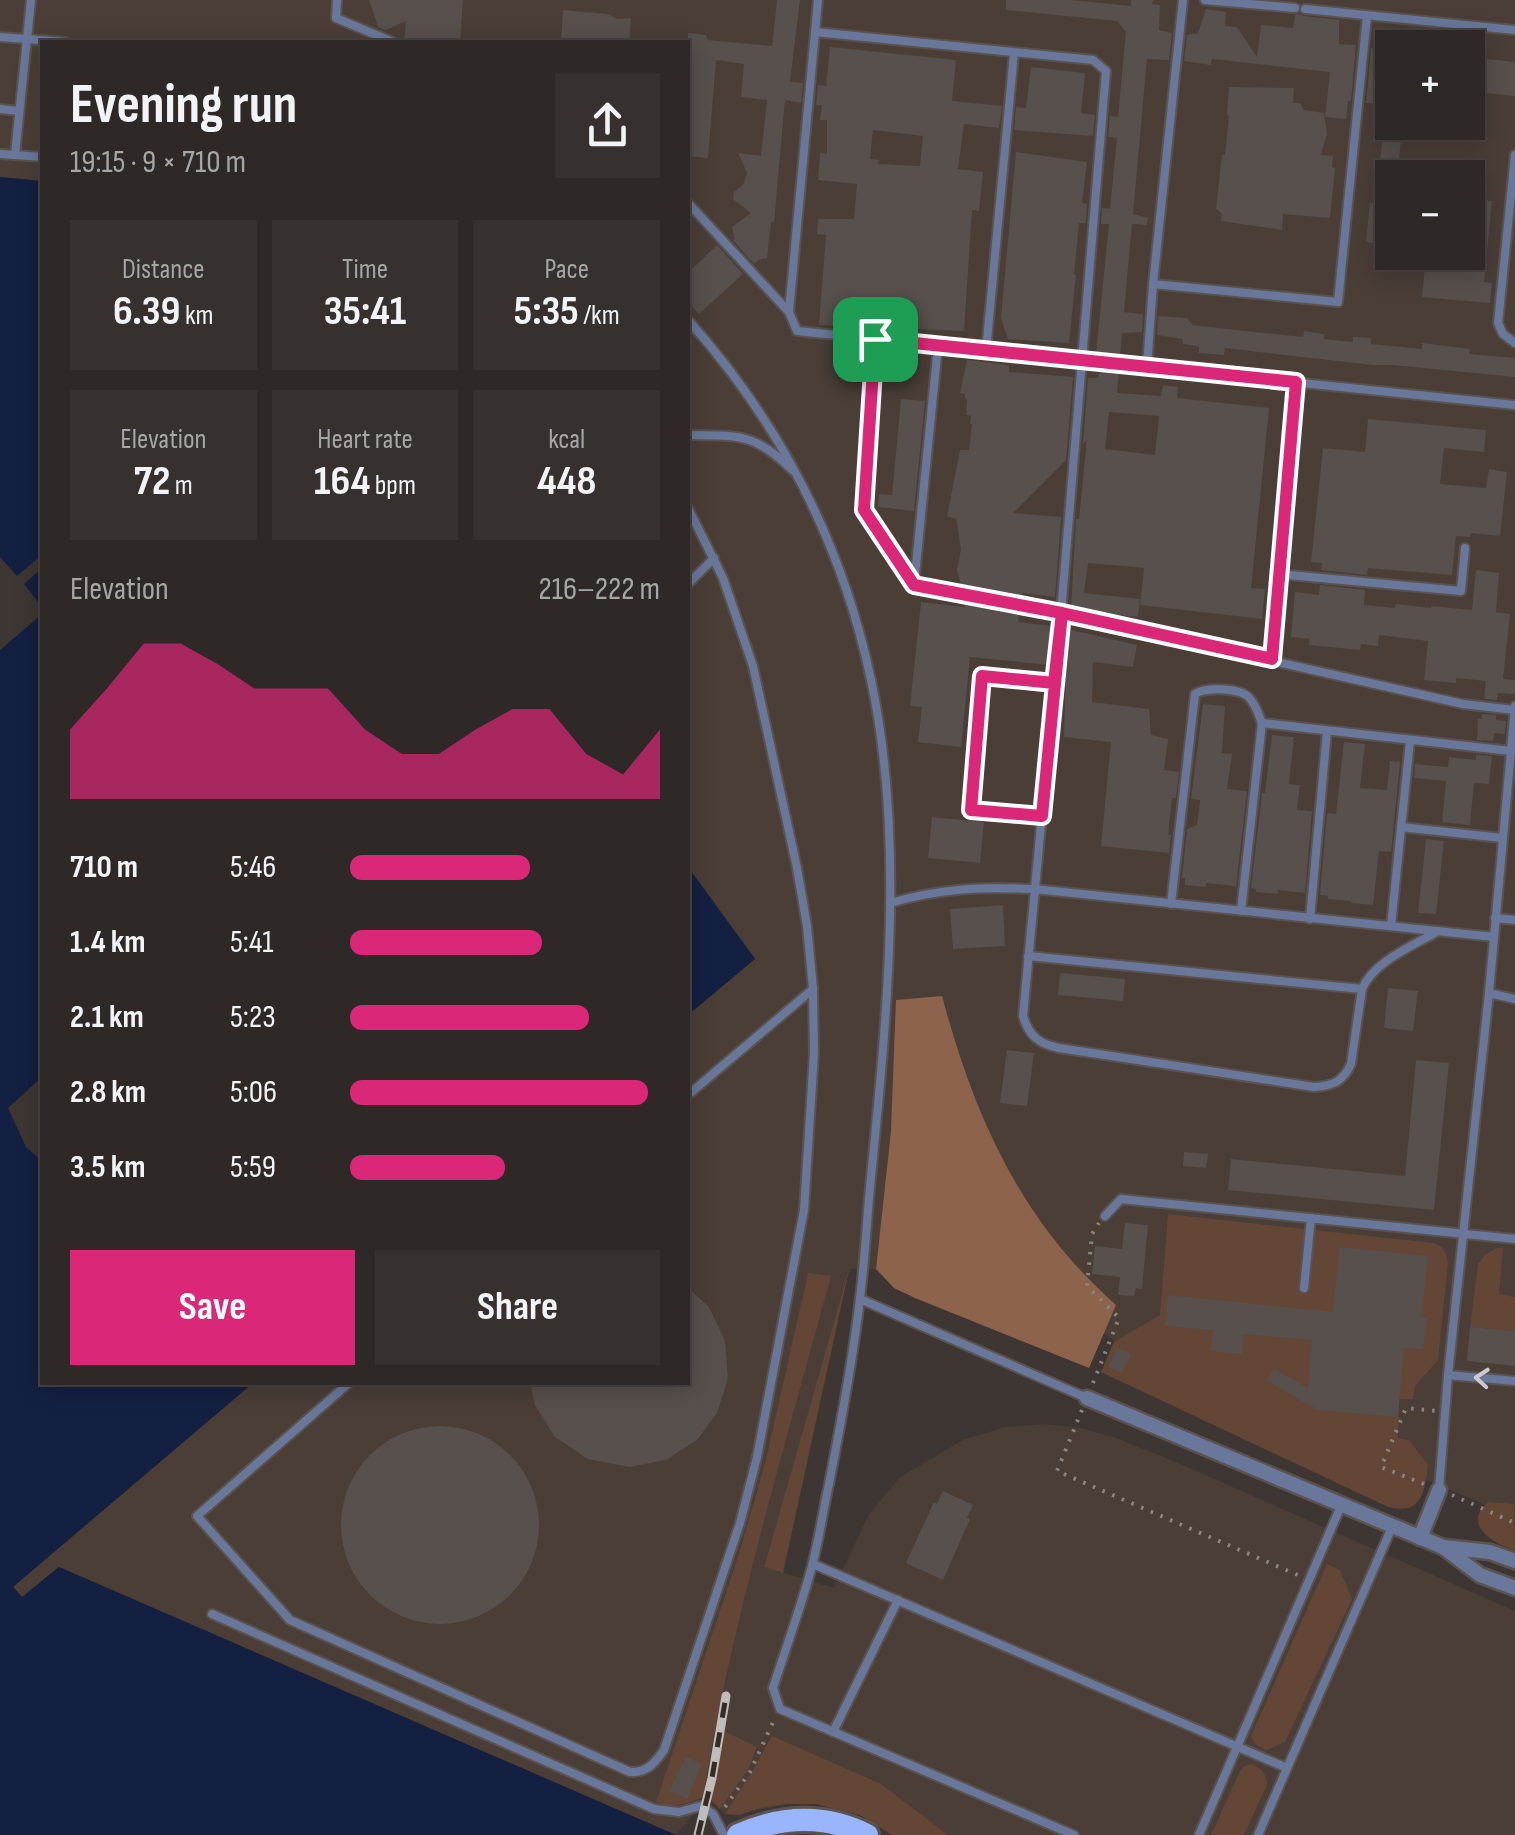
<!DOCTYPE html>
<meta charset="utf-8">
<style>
body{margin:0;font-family:"Sofia Sans Condensed",sans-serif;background:#36302e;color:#f1f3f6;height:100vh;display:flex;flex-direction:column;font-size:38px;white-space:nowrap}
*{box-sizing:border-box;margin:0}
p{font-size:32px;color:#a7a6a7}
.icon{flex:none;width:55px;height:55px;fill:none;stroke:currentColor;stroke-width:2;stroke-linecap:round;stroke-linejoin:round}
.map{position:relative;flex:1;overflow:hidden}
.sheet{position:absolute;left:40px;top:40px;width:650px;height:1345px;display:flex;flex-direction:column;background:#2e2826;border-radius:0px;box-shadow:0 5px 25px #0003,0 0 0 2px #494443}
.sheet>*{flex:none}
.tools{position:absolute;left:1375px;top:30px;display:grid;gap:20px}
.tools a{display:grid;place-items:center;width:110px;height:110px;border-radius:0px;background:#2e2826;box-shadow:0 5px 25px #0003,0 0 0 2px #494443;font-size:50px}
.pin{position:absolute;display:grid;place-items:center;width:85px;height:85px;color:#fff;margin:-42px;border-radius:20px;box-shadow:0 5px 15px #0006}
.round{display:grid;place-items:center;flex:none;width:105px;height:105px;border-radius:0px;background:#36302e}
.head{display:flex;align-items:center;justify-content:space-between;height:170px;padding:0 30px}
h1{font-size:55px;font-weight:700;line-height:75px}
.metrics{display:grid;grid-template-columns:repeat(3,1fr);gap:15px;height:170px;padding:10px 30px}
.metrics div{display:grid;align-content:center;border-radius:0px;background:#36302e;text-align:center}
.metrics b{font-size:42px;font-weight:700}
.metrics small{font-size:28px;font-weight:400}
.metrics p{font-size:28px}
.chart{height:280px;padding:20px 30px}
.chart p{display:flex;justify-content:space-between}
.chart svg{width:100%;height:180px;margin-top:10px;fill:#db2777;opacity:.7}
.action{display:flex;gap:20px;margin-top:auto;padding:20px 30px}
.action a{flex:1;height:115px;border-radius:0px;background:#db2777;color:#fff;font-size:40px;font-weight:700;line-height:115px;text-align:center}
.action a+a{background:#36302e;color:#f1f3f6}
ul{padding:0 30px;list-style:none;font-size:32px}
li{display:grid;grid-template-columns:160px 120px 1fr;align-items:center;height:75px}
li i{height:25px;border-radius:12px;background:#db2777}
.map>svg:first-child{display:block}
.built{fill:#4a3e37;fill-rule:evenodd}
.green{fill:#644636}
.forest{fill:#8e634b}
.water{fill:#142042}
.pier{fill:#3d3632}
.building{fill:#57504c;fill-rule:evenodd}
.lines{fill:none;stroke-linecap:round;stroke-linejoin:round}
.lane-casing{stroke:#5a5350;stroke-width:12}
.street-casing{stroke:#5a5350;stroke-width:19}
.primary-casing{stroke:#5a5350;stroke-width:28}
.path{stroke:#8a8582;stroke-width:4;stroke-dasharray:2.5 8;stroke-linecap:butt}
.lane{stroke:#69789a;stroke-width:8}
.street{stroke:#69789a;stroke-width:14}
.primary{stroke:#99b5fd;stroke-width:22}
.rail-casing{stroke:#c0bcb9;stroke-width:9}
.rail{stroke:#332c28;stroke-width:5;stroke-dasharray:15;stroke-linecap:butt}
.oneway{stroke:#cccace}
.route-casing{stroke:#fff;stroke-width:20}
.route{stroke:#db2777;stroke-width:12}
</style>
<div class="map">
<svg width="1515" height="1835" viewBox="0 0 1515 1835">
<rect width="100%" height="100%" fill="#3d3632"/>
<path class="built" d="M0,0H1515V1519L1479,1502L1137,1359L1097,1328L889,1151L876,1269H850L764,1567L834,1588L869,1514L900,1477L963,1440L1005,1427L1044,1424L1081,1428L1116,1438L1171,1460L1515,1611V1835H892L860,1815L816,1804H788L731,1815L725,1814L711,1800L703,1797L696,1811L676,1835L59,1567L22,1597L13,1586L253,1383L688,1382V1015L755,958L688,867V42H42V181L0,177ZM1392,48H1468V122H1392ZM1392,178H1468V252H1392Z"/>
<g class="green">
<path d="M1168,1214L1433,1243C1444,1246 1446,1252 1448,1263L1438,1360L1415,1386L1413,1399H1399L1398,1438L1409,1440L1428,1465C1425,1491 1422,1516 1388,1507L1101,1372L1114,1342L1160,1315Z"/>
<path d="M1497,1248H1503L1499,1294L1515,1297V1331L1470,1327L1478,1264L1486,1254Z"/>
<path d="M849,1270L783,1573L764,1567Z"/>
<path d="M808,1273L831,1276C784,1449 732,1620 703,1797C685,1804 674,1808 656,1802L738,1557L765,1464Z"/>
<path d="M1488,1502L1514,1504L1515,1551C1494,1543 1461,1526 1488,1502Z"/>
<path d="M1327,1564L1340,1570L1352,1599L1285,1742L1267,1750C1258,1747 1254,1745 1251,1736Z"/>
<path d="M724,1731L757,1747L748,1770L720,1809L711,1800Z"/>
<path d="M772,1736L881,1784L948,1835H892L860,1815L816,1804H788L763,1807L739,1815L725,1814L751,1774Z"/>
<path d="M1252,1764C1262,1769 1266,1773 1267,1784L1244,1835H1211L1240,1771L1244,1766Z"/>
</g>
<path class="forest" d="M942,996C968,1093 1005,1186 1073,1262C1086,1277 1101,1291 1116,1305L1089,1368L915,1298L894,1288L876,1269L891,1131L896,1000Z"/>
<g class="water">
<path d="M0,177L42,181V1077L8,1108L26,1147L42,1161V1382L253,1383L13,1587L22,1597L59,1567L676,1835H0Z"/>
<path d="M688,867L755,959L688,1015Z"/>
</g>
<path class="pier" d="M42,555V568L24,584L42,607V614L0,650V557L17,576Z"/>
<g class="building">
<path d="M369,0H463L460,42H404L406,21L386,30L378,27Z"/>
<path d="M777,0H800L790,82L803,83L801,103L785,100L774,222H771L767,258L758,260L754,264L732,239L735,240L732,227L751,213L733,199L734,192L743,185L747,173L738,153L761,156L767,100L741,97L744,64L716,60L708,158L688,156V33L706,35L708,40L772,46Z"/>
<path d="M1006,0H1071L1131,6V0H1153L1152,4L1160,5L1159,30L1172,33L1169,60L1147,59L1133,214L1148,218L1147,225L1132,224L1124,312L1143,314L1142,332L1122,333L1120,357L1096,354L1109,224H1101L1102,208L1110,209L1117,138L1108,137L1110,116L1118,117L1126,32L1117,21L1006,10Z"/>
<path d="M1206,9L1226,12L1225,26L1237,27L1257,57L1261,25L1293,28L1295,15L1299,14L1304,16L1339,20V44L1356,45L1351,101H1348L1346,119L1325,117L1330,72L1212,59L1211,65L1184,61L1187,35L1198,33Z"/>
<path d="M563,10L607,14L618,19L631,18L629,42H561Z"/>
<path d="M1472,37L1487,38L1486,59L1515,62V96L1468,91V49H1471Z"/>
<path d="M830,47L956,60L952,101L1002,106L999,128L964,124L958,169L983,172L979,211L972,210L964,331L819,325L826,235L817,234L818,219H854L857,184L818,180L820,153L827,154V120H820L822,105H816L818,85L826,86ZM873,130L923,136L920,166L878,164L879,160L870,159Z"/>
<path d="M1371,48L1374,49V53H1388V56L1392,57V105L1366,103Z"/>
<path d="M1031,67L1085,73L1081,113L1095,115L1093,136L1014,130L1016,107L1026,108Z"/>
<path d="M1229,87L1294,88L1293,103H1300L1304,110L1324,113L1327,134L1321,155L1333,156L1332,167L1335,168L1330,218L1283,214L1282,230L1221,221L1222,214L1216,209L1222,155H1225L1229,117L1227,114Z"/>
<path d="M1384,122H1403L1399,158L1426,161L1425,178H1392V245L1366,242L1370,203L1376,204Z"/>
<path d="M1016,152L1087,162L1082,203L1087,204L1086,223H1079L1074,275H1076L1069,343L1008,339L1001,318Z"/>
<path d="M1468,198L1492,201L1484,282L1492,283L1490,303L1422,297L1426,256L1446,258L1447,252H1468Z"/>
<path d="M717,245L743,274L699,314L688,302V273Z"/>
<path d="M1158,316L1187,318L1193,325L1245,331L1303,337L1304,331L1324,334V339L1353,342V337L1371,338V344L1422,349V343L1470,349L1469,354L1515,358V377L1393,365H1372L1225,348L1224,355L1199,353V346L1183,344L1182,339L1157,335Z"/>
<path d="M967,360L1009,365V372L1073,377L1066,460L1013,513L1061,517L1055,597L1022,593L1021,598L961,586L957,570L961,549L956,518L947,517L960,450H969L972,424H970L971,416L966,415L967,399L965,398V394L960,393Z"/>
<path d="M1100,370L1119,372L1117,393L1161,396L1163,385L1178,387L1177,398L1269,408L1251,588L1265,589L1262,619L1140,605L1144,568L1088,563L1084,593L1140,599L1138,617L1091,612L1071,608L1076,519H1079L1087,440L1083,444L1088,378H1098ZM1109,412L1159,416L1155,455L1105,449Z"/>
<path d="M901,399L925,401L914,511L878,507L879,494L892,495Z"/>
<path d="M1368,419L1486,430L1484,452L1444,448L1440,484L1486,488L1489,469L1507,472L1500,536L1471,533L1470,537L1456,536L1452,575L1368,568L1367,575L1321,570L1322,563L1311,562L1323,448L1365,452Z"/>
<path d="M1476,570L1499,573L1496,612L1510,614L1503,679L1515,680V694L1498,693L1497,700L1484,699L1486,681L1456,678V683L1424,680L1428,641L1379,635L1378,646L1361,644L1360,650L1309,645L1310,639L1291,637L1295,592L1319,595L1320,585L1365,590L1364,605L1395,608L1396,604L1431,608V606L1472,610Z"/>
<path d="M921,602L965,607L964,602L1019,613L1018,622L1052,626L1049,665L970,657L961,747L918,742L922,707L910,706Z"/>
<path d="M1067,629L1137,645L1133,667L1093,662L1092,702L1149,709L1151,735L1168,739L1164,770L1179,772L1176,798H1172L1168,835L1171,834L1169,853L1101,846L1111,742L1064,737L1066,667L1064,666Z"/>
<path d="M1203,704L1225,706L1222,753L1232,754L1227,789L1247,791L1236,886L1206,883V887L1185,885V878H1182L1187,829L1197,825L1200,800L1191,799Z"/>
<path d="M1482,714L1496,715V720L1506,721L1505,734L1494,733L1493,741L1477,740L1478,719H1482Z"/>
<path d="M1272,735L1294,737L1289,784L1300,785L1297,810L1312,811L1305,893L1278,890V894L1256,892V889L1251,888L1262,793H1265Z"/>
<path d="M1344,742L1365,744L1360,788L1387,790L1390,761L1400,762L1391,852L1379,851L1373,905L1351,903V901L1328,899V896L1320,895L1327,813L1336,814Z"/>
<path d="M1476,755L1492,756L1489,784L1474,783L1470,825L1442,822L1446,781L1414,778L1415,764L1448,767L1449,757L1476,760Z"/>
<path d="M932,817L984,822L980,863L928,858Z"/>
<path d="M1426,839L1444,841L1436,914L1418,913Z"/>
<path d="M1003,905L1005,946L953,949L950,909Z"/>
<path d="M1060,973L1125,979L1123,1001L1058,995Z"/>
<path d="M1388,988L1418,991L1413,1031L1384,1028Z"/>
<path d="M1007,1050L1034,1053L1027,1106L1000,1103Z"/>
<path d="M1416,1060L1449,1063L1434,1210L1228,1190L1231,1159L1405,1176Z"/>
<path d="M1184,1152L1208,1154L1206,1168L1183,1166Z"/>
<path d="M1125,1223L1148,1225L1142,1289L1136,1288L1134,1296L1118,1295L1120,1277L1092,1274L1095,1246L1122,1249Z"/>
<path d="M1340,1247L1428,1256L1421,1318L1427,1319L1423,1349L1404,1348L1398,1417L1318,1410L1267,1381L1274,1369L1308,1388L1312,1340L1244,1334L1242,1354L1211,1351L1213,1330L1165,1326L1168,1295L1333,1312Z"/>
<path d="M688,1288L709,1307L725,1341L728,1378L717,1413L697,1440L666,1460L629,1467L588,1459L555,1437L535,1405L530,1382H688Z"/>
<path d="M1470,1327L1515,1331V1366L1467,1361Z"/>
<path d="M1117,1348L1131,1354L1122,1373L1108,1367Z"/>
<circle cx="440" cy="1525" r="99"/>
<path d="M943,1491L973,1505L967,1518L970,1519L943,1580L906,1563L934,1502L937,1504Z"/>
<path d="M686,1757L702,1764L687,1799L669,1791Z"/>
</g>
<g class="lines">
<defs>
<g id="lane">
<path d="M31,0L15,155L42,157"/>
<path d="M337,0L336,18L393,42"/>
<path d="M1205,0L1295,8"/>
<path d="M1305,9L1515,30"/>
<path d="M815,32L1093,60L1106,71L1061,613L1023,1016C1029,1036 1039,1044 1059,1048L1314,1087C1332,1086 1343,1082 1351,1064L1362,989C1374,961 1413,946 1438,931"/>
<path d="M0,37L65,42"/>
<path d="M0,109L19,111"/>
<path d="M0,154L15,155"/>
<path d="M1515,155L1498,323L1503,334L1515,343"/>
<path d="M688,203L789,312L797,331L1515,405"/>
<path d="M1153,284L1338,302L1367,16"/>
<path d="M789,312L818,0"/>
<path d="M688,320C781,424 842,543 871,680C905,837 887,1018 871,1177C867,1217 865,1258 860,1298C853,1360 841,1423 829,1484C823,1511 819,1539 812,1566C801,1607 786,1648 773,1688L780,1709L1074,1835"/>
<path d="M875,339L865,510L914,585L1061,613L1463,704L1515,710"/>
<path d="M986,351L1014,53"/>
<path d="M1147,367L1153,284L1183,0"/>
<path d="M688,435C738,436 754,432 792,470"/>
<path d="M1278,574L1461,591L1465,548"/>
<path d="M688,584L714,558"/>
<path d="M914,585L938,346"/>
<path d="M1272,659L1296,382"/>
<path d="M1262,723L1511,751"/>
<path d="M1042,816L971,810L982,676L1054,683"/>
<path d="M1401,827L1502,838"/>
<path d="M890,903C942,888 980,887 1034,889L1494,937"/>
<path d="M1171,904L1195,694C1206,687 1243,687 1251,700C1256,706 1259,716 1262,723L1241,911"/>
<path d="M1495,918L1515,920"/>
<path d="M1310,919L1327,731"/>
<path d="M1391,926L1410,741"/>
<path d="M1028,956L1362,989"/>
<path d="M1489,993L1515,999"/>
<path d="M688,1095L813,989"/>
<path d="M1105,1216L1121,1199L1515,1239"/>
<path d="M1304,1288L1311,1218"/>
<path d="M860,1299L1087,1398"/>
<path d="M1448,1375L1515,1381"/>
<path d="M350,1382L197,1516L290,1620L630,1772C647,1773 655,1763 664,1750L740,1523L757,1457L804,1210L814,1053L813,989L807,926L797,868L753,666L723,578L688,508"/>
<path d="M1439,1490L1448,1375L1489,993L1515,706"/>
<path d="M813,1564L1287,1768"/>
<path d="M212,1614L654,1809L679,1812L701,1806L713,1814L724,1835"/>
<path d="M833,1732L898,1600"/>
<path d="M1199,1835L1341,1506"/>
<path d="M1258,1835L1392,1527"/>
</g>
<g id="street">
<path d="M1087,1398L1443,1547L1480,1575L1515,1588"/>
<path d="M1420,1538L1439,1490"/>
<path d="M1443,1547L1490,1552L1515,1561"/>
</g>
<path id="primary" d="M738,1835C781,1816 825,1814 867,1835"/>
</defs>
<use href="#lane" class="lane-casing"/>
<use href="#street" class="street-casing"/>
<use href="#primary" class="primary-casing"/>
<g class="path">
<path d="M1093,1383L1119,1318L1087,1286L1092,1234L1099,1223"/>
<path d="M1082,1410L1057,1471L1300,1576"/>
<path d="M1424,1484L1381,1467L1406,1408L1436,1411"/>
<path d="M1452,1495L1515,1523"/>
<path d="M725,1807L750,1772L774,1720"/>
</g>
<use href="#lane" class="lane"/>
<use href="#street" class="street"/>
<use href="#primary" class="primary"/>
<defs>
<path id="rail" d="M698,1835L712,1778L726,1696"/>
</defs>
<use href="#rail" class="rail-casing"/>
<use href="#rail" class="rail"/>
</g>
<defs><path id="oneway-chevron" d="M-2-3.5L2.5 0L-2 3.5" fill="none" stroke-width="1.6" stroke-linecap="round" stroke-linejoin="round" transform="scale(2.5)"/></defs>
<use class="oneway" href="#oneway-chevron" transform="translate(1482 1378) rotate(-175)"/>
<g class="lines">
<defs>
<path id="route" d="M875,339L864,510L914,585L1062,613L1042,816L971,810L982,676L1054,683L1062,613L1272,659L1296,382L875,339"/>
</defs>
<use href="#route" class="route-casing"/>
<use href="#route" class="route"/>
</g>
</svg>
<div class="tools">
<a>+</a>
<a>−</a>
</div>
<div class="pin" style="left:875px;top:339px;background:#1e9e55"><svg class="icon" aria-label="arrive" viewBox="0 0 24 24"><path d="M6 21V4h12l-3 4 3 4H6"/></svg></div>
<section class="sheet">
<div class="head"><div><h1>Evening run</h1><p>19:15 · 9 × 710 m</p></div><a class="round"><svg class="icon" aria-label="share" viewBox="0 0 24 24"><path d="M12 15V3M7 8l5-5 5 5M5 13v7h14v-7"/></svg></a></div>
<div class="metrics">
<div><p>Distance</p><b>6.39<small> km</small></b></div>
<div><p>Time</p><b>35:41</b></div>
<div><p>Pace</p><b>5:35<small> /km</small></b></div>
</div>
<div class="metrics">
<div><p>Elevation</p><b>72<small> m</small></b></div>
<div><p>Heart rate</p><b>164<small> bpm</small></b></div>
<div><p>kcal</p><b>448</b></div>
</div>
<div class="chart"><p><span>Elevation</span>216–222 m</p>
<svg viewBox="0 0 160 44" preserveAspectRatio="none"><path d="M0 44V27L10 17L20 6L30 6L40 11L50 17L60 17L70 17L80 27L90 33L100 33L110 27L120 22L130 22L140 33L150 38L160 27V44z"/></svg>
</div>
<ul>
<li><b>710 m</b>5:46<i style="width:58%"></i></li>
<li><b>1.4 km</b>5:41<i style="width:62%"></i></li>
<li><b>2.1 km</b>5:23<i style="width:77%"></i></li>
<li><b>2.8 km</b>5:06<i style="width:96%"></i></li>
<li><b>3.5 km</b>5:59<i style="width:50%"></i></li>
</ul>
<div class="action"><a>Save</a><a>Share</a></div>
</section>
</div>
